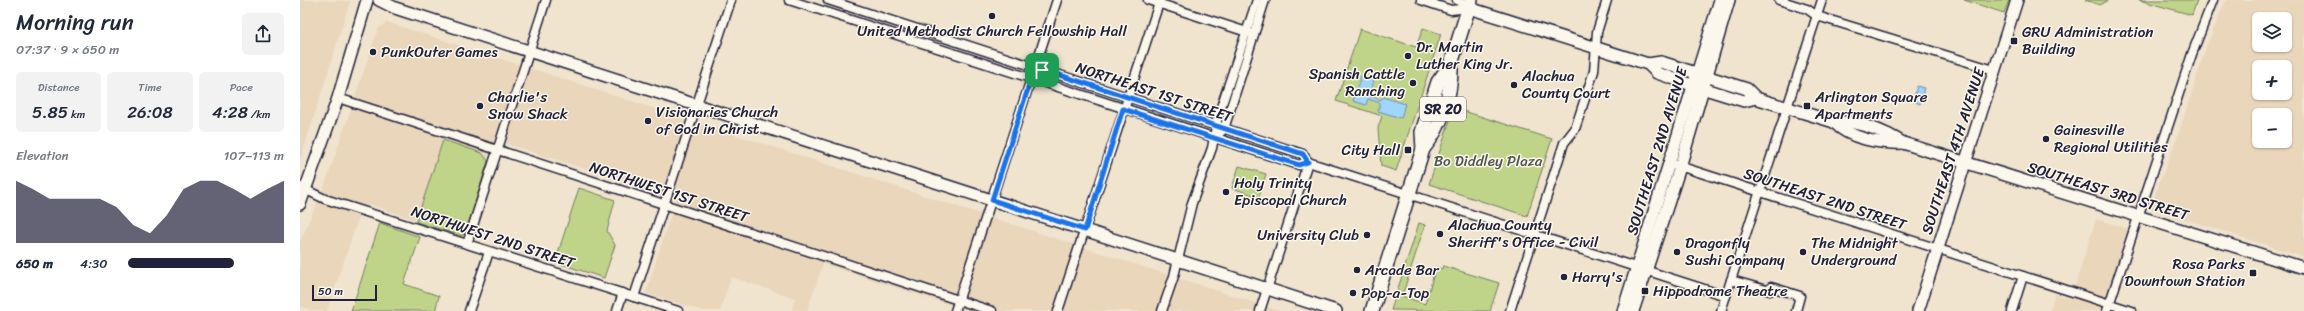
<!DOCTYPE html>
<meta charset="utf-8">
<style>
body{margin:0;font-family:Sriracha,sans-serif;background:#f2f2f3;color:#1f2937;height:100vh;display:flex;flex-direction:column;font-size:15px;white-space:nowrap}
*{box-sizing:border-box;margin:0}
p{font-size:13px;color:#747a83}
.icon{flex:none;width:22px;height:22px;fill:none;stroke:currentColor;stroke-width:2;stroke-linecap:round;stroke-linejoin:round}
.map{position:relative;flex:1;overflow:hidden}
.sheet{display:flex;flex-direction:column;background:#fff;width:300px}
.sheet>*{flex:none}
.controls{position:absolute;left:1952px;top:12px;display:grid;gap:8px}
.controls a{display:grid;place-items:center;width:40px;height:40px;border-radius:6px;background:#fff;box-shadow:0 1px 3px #0004;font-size:20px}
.scale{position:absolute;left:12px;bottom:10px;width:65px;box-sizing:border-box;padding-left:4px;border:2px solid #22223b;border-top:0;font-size:11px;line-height:14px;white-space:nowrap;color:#22223b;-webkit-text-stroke:3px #fbf7ec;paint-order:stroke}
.pin{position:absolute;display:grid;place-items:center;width:34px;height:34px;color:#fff;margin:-17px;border-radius:8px;box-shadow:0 2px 6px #0006}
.round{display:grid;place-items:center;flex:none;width:42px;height:42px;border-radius:6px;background:#f2f2f3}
.summary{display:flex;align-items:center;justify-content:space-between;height:68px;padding:0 16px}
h1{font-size:22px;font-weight:600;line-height:30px}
.stats{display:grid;grid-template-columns:repeat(3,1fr);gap:6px;height:68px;padding:4px 16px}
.stats div{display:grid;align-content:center;border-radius:6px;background:#f2f2f3;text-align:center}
.stats b{font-size:17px;font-weight:600}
.stats small{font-size:11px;font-weight:400}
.stats p{font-size:11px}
.chart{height:112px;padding:8px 16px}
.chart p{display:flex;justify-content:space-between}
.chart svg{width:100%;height:72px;margin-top:4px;fill:#22223b;opacity:.7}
ul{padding:0 16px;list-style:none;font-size:13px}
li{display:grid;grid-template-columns:64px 48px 1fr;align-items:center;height:30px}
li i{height:10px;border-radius:5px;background:#22223b}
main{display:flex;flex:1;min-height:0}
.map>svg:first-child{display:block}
.built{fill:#e9d6bb;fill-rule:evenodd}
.green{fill:#c0d489;stroke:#717b62}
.water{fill:#a0d5fe;stroke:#6e8db0}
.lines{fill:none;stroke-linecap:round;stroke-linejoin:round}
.street-casing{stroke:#22223b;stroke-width:11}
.secondary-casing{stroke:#22223b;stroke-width:14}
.primary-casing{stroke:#22223b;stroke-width:16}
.street{stroke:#fbf7ec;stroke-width:8}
.secondary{stroke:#fbf7ec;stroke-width:11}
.primary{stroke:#fbf7ec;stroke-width:13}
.route-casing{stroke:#fff;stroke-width:8}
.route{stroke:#1a73e8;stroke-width:5}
.poi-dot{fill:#22223b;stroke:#fbf7ec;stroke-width:1.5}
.labels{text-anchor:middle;stroke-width:3;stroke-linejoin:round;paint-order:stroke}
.shield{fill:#fbf7ec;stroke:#636270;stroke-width:1}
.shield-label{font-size:14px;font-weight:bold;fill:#22223b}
.poi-label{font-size:15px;fill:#22223b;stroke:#fbf7ec;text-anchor:start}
.street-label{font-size:15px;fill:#22223b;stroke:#fbf7ec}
.park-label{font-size:15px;fill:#515752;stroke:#fbf7ec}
</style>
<main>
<section class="sheet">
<div class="summary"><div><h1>Morning run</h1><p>07:37 · 9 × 650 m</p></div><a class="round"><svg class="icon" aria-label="share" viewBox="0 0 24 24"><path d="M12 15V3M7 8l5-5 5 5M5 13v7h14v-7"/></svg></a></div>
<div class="stats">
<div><p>Distance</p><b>5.85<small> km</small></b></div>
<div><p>Time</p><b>26:08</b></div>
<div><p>Pace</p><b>4:28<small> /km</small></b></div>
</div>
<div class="chart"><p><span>Elevation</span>107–113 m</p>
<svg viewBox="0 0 160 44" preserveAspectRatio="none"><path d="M0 44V6L10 11L20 17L30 17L40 17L50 17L60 22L70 33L80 38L90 27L100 11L110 6L120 6L130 11L140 17L150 11L160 6V44z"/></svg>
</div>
<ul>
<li><b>650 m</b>4:30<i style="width:68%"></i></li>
</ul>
</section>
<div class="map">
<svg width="2004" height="311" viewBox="0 0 2004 311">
<rect width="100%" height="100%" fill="#f0e4cf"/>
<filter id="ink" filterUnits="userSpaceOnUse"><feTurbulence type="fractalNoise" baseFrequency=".025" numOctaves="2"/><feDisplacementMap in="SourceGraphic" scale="8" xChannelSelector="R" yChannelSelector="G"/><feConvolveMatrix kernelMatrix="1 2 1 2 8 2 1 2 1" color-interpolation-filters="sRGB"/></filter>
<g filter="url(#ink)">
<g class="built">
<path d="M0,0L50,1L0,161Z"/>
<path d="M1926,0H2004V257L1850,208L1879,132L1907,45ZM1959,19H1985V45H1959ZM1959,67H1985V93H1959ZM1959,115H1985V141H1959Z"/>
<path d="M87,22L980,311H668L523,264L507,311L492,310L495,298L431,277L420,311H403L346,293L376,198L194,140L162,235L68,204L59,216L27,311H15L0,306V242L26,182L78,29Z"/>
<path d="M1796,219L1829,229L1802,311H1750L1755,294L1771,299Z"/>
</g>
<g class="green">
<path d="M1664,0H1709L1704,13Z"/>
<path d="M1785,0H1809L1800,5Z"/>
<path d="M1839,0H1897L1892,15Z"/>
<path d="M1123,28L1141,34L1096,171L1081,166L1078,128L1082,116L1036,101L1060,29L1116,47Z"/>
<path d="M1154,108L1252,139L1227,216L1129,184Z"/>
<path d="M143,140L182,153L188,161L166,232L162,236L116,222Z"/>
<path d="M939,166L966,174L959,197L932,188Z"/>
<path d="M279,188L315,200L307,231L315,245L304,278L255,262Z"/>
<path d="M80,223L120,237L104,284L139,296L135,311H51Z"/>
<path d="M1119,223L1125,225L1102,296L1125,304L1136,267L1142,269L1143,266L1199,283L1190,311L1091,310Z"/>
</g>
<g class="water">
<path d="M1061,76L1074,80L1069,96L1081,100L1083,97L1105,104L1101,118L1078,111L1080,103L1068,99L1066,105L1053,101Z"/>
<path d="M1617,86L1624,88L1620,104L1613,101Z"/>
</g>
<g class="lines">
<defs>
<g id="street">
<path d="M489,0L999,165L1008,162L1426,296"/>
<path d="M528,0L1003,154L1008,162"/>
<path d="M848,0L950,33"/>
<path d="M1121,0L1151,10L1169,8"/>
<path d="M1157,0L1169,8"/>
<path d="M1479,0L1507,9L1517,16L1694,70"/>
<path d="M38,98L692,311"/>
<path d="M921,132L924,129L965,0"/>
<path d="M1376,165L1832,311"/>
<path d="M0,187L25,199L378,311"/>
<path d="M167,244L246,0"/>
<path d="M1431,280L1470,291"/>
<path d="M1471,289V287L1500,296L1496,311"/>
<path d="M334,297L431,0"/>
<path d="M169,311L189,252"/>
<path d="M317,311L323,293"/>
<path d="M655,311L757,0"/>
<path d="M758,311L860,0"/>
<path d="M862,311L874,276L892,203L912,148L918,116L957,0"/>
<path d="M960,311L1008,162"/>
<path d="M1210,311L1264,143L1275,129L1294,71L1297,32L1307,0"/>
<path d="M1421,311L1522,0"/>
<path d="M1712,311L1723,276"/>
<path d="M1807,311L1892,54L1913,0"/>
</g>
<g id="secondary">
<path d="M79,0L95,8L1036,311"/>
<path d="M1169,8L1348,64L1361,62L1447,89L1456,98L1462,100L1534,122C1557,120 1584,131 1603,143L2004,268"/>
<path d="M1348,64L1357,73L1386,83L1444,101L1456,98"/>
<path d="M1534,122C1549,139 1581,144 1603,143"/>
<path d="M0,204L38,98L67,0"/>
<path d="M1323,311L1420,0"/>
<path d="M1333,311L1380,167L1429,0"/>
<path d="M1618,311L1717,0"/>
</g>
<g id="primary">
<path d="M1123,149L1122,132L1138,82L1151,64L1171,0"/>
<path d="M1072,311L1123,149C1142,126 1152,94 1151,64"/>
</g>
</defs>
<use href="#street" class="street-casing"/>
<use href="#secondary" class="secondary-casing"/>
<use href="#primary" class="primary-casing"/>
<use href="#street" class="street"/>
<use href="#secondary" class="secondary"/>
<use href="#primary" class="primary"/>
</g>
</g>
<g class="lines" filter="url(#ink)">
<defs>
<path id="route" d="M735,67L1003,154L1008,162L999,165L823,109L785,230L692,200Z"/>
</defs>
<use href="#route" class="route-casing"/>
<use href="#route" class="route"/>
</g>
<g class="poi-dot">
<circle cx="692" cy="16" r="4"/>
<rect x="1710" y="37" width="8" height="8" rx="2"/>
<circle cx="73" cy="52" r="4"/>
<circle cx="1108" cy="56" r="4"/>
<circle cx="1113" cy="83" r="4"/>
<circle cx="1214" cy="85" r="4"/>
<circle cx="180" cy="106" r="4"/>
<rect x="1503" y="102" width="8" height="8" rx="2"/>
<circle cx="348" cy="121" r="4"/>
<circle cx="1746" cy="139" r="4"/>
<rect x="1104" y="146" width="8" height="8" rx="2"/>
<circle cx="926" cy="192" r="4"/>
<circle cx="1140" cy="234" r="4"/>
<circle cx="1067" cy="235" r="4"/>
<circle cx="1377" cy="252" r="4"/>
<circle cx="1503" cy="252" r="4"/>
<circle cx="1057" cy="270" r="4"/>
<rect x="1949" y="269" width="8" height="8" rx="2"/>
<circle cx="1264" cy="277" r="4"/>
<rect x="1341" y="287" width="8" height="8" rx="2"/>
<circle cx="1053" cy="293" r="4"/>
</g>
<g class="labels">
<rect class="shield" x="1120" y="97" width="46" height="24" rx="3"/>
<g class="shield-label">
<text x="1143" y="114">SR 20</text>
</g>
<g class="poi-label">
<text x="692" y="36" text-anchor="middle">United Methodist Church Fellowship Hall</text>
<text x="1722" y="37">GRU Administration<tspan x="1722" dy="17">Building</tspan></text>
<text x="1116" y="52">Dr. Martin<tspan x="1116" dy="17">Luther King Jr.</tspan></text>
<text x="81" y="57">PunkOuter Games</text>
<text x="1105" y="79" text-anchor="end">Spanish Cattle<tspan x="1105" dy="17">Ranching</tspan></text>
<text x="1222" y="81">Alachua<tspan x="1222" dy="17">County Court</tspan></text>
<text x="188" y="102">Charlie's<tspan x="188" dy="17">Snow Shack</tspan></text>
<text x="1515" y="102">Arlington Square<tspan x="1515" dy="17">Apartments</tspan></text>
<text x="356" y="117">Visionaries Church<tspan x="356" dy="17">of God in Christ</tspan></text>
<text x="1754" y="135">Gainesville<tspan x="1754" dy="17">Regional Utilities</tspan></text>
<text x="1100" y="155" text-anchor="end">City Hall</text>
<text x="934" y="188">Holy Trinity<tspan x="934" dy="17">Episcopal Church</tspan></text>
<text x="1148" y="230">Alachua County<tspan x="1148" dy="17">Sheriff's Office - Civil</tspan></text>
<text x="1059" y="240" text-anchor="end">University Club</text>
<text x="1385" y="248">Dragonfly<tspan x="1385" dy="17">Sushi Company</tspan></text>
<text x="1511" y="248">The Midnight<tspan x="1511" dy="17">Underground</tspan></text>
<text x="1945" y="269" text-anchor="end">Rosa Parks<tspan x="1945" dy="17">Downtown Station</tspan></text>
<text x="1065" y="275">Arcade Bar</text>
<text x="1272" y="282">Harry's</text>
<text x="1353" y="296">Hippodrome Theatre</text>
<text x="1061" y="298">Pop-a-Top</text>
</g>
<g class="street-label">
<text transform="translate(854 92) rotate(18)" y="5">NORTHEAST 1ST STREET</text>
<text transform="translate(1357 151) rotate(-73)" y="5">SOUTHEAST 2ND AVENUE</text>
<text transform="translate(1653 151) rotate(-72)" y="5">SOUTHEAST 4TH AVENUE</text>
<text transform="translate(1808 191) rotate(17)" y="5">SOUTHEAST 3RD STREET</text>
<text transform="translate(369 192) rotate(18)" y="5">NORTHWEST 1ST STREET</text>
<text transform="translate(1525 199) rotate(18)" y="5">SOUTHEAST 2ND STREET</text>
<text transform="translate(193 237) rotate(18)" y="5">NORTHWEST 2ND STREET</text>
</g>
<g class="park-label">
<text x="1188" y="166">Bo Diddley Plaza</text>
</g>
</g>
</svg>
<div class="controls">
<a><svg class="icon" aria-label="layers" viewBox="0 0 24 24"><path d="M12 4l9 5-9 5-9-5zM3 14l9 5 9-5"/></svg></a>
<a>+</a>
<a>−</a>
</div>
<div class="scale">50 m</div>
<div class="pin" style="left:742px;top:70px;background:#1e9e55"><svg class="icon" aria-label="arrive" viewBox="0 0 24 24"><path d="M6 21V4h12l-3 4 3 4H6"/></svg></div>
</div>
</main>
